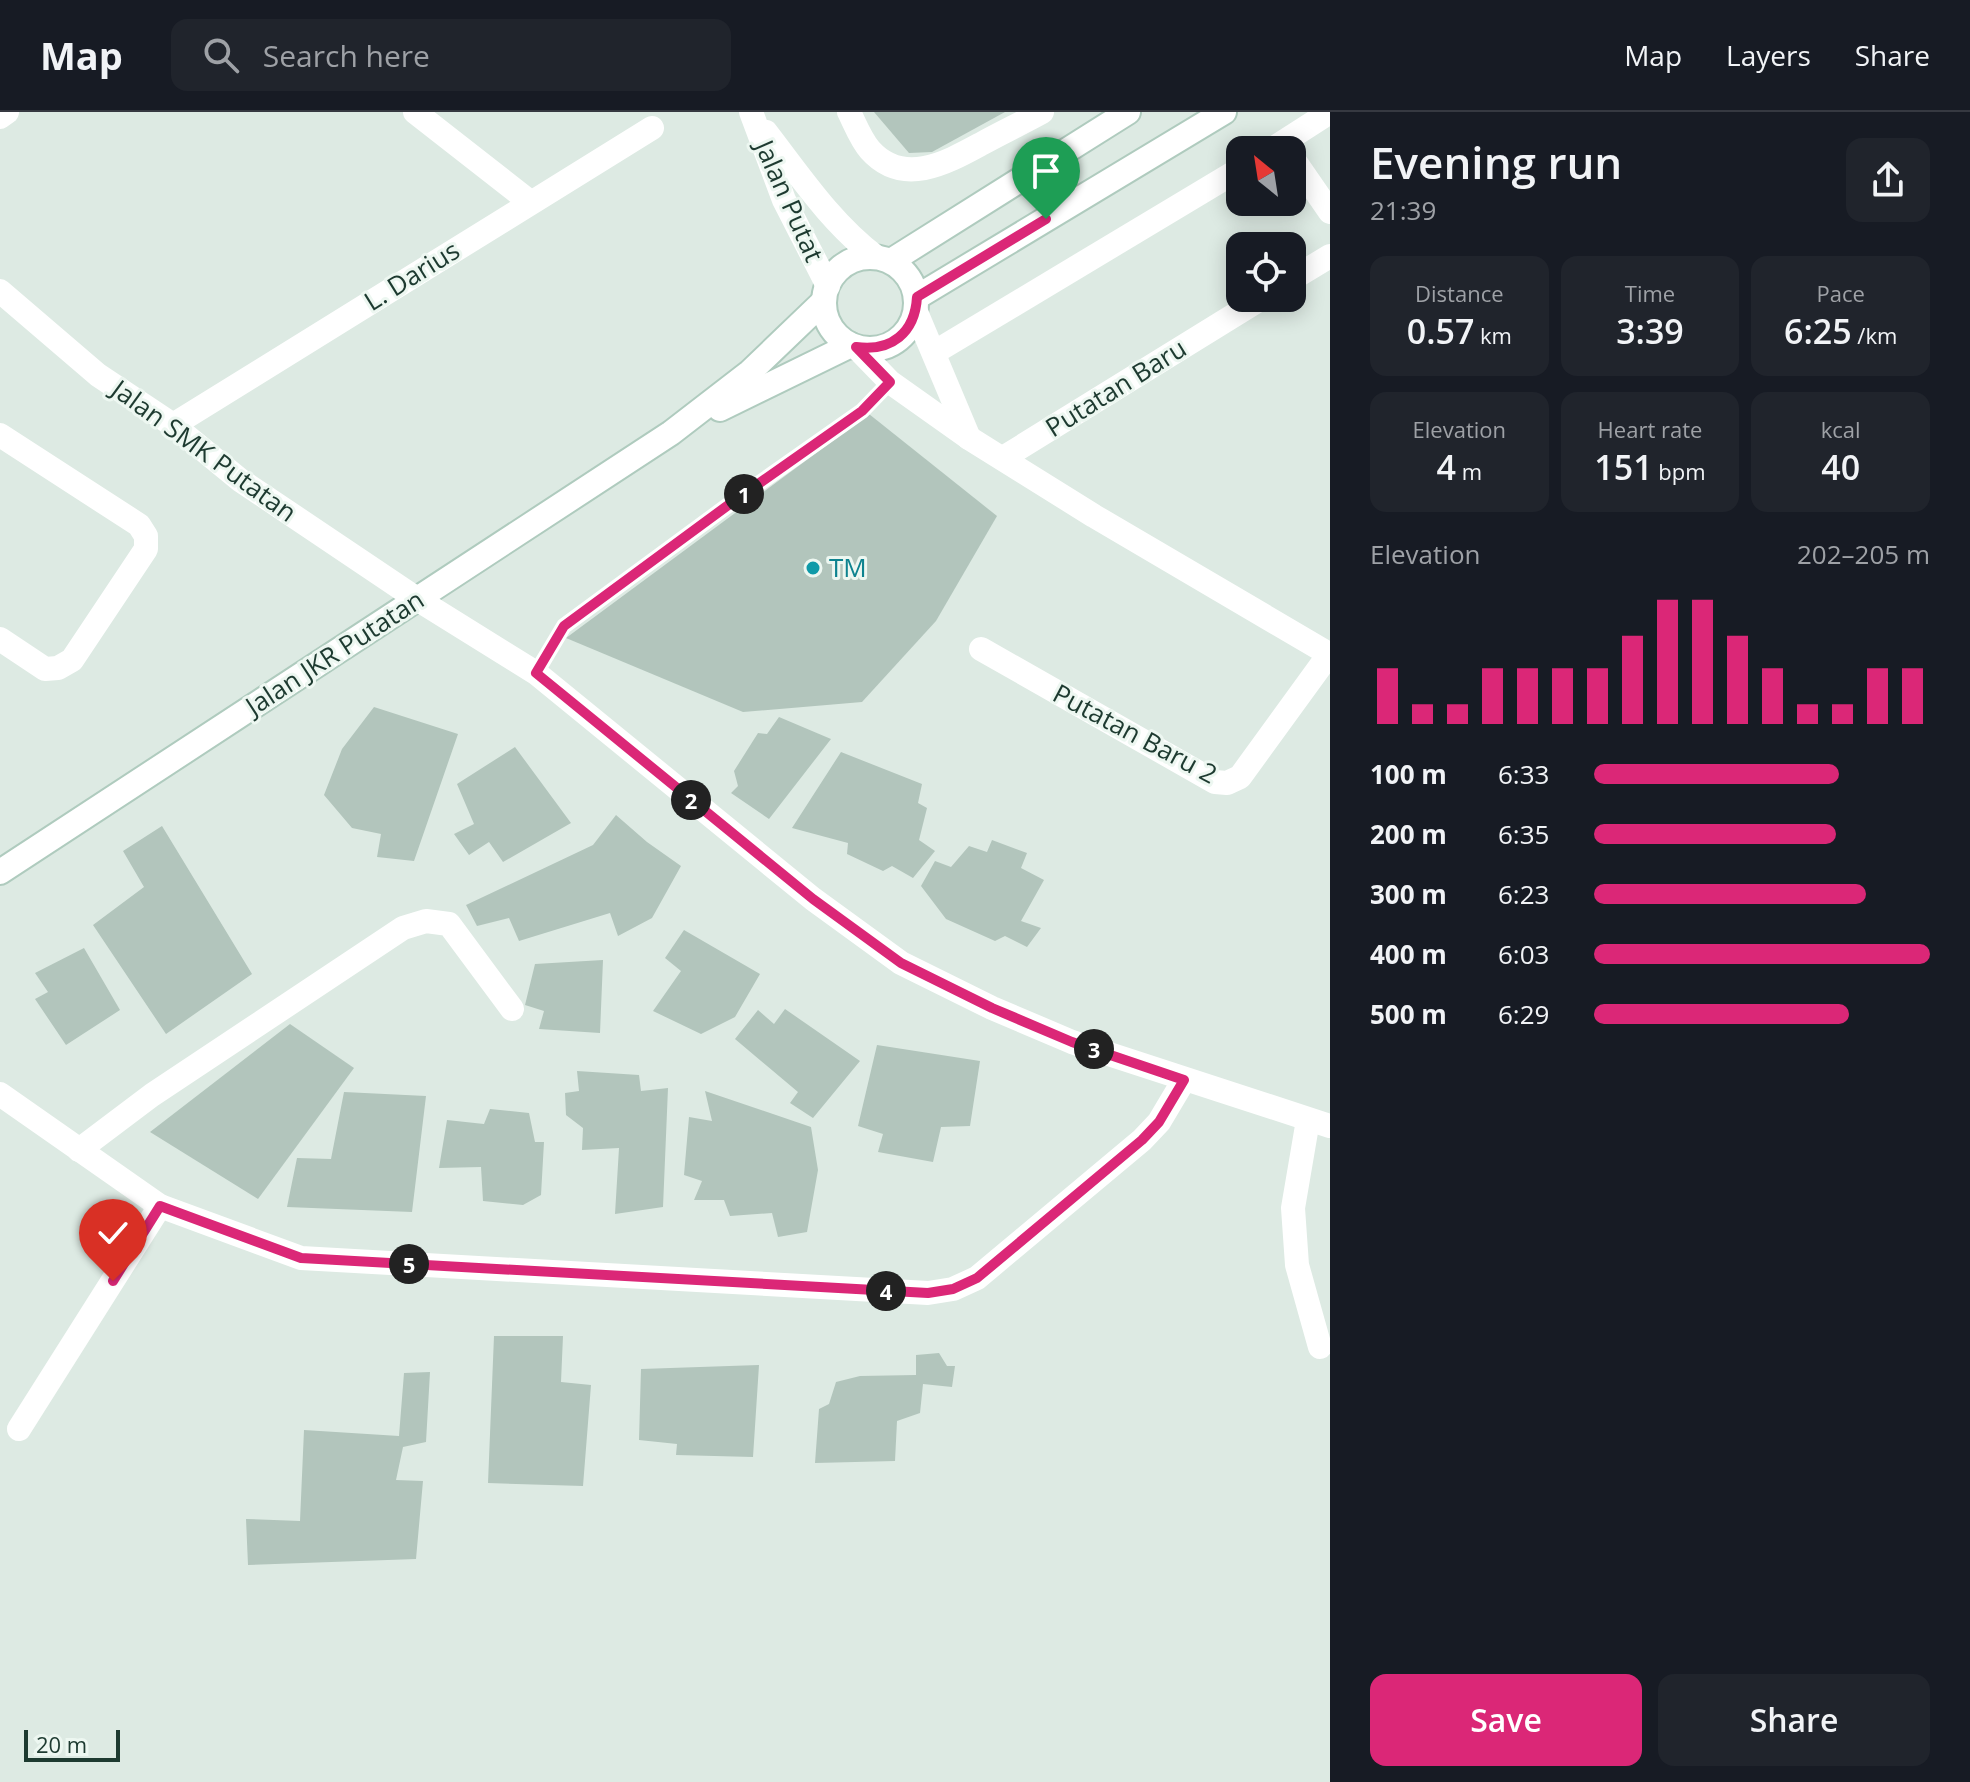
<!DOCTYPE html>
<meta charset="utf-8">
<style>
body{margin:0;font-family:"Open Sans",sans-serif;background:#20242c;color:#f1f3f6;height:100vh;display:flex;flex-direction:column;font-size:30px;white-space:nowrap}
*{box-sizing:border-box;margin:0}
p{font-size:26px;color:#9ea1a6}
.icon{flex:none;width:44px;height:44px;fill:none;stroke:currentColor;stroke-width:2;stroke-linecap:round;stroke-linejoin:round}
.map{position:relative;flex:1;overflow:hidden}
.panel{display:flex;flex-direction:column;background:#171b24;width:640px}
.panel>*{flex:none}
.needle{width:52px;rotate:330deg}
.controls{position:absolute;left:1226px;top:24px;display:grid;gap:16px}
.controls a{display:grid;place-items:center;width:80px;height:80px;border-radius:16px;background:#171b24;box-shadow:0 4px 20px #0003;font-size:40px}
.scale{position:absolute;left:24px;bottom:20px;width:96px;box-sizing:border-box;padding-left:8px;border:4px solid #1d3a30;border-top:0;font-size:22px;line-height:28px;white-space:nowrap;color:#1d3a30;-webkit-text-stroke:6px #edf7f1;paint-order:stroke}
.pin{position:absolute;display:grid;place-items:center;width:68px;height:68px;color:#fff;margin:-82px -34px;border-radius:50% 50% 50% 0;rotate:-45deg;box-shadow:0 0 8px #0007}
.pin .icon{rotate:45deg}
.km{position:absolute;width:40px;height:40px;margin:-20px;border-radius:50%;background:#222;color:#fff;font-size:22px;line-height:40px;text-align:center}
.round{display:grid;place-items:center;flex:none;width:84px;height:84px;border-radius:16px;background:#20242c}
.summary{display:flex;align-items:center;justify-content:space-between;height:136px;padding:0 40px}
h1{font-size:44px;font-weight:600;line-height:60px}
.metrics{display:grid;grid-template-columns:repeat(3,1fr);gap:12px;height:136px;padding:8px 40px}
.metrics div{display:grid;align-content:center;border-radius:16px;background:#20242c;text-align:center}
.metrics b{font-size:34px;font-weight:600}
.metrics small{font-size:22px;font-weight:400}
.metrics p{font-size:22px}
.chart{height:224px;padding:16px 40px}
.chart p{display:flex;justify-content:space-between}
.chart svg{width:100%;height:144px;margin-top:8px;stroke:#db2777;stroke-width:6}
.primary-button{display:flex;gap:16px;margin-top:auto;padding:16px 40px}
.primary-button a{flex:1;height:92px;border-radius:16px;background:#db2777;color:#fff;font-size:32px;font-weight:600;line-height:92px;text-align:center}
.primary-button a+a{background:#20242c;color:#f1f3f6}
ul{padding:0 40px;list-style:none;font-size:26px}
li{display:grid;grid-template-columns:128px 96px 1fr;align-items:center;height:60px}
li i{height:20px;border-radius:10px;background:#db2777}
header{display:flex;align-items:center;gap:48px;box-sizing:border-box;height:112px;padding:0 40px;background:#171b24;border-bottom:2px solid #363941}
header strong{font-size:38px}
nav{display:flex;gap:44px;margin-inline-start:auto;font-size:28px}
.search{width:560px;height:72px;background:#20242c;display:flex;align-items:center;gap:20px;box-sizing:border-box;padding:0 28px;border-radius:16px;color:#9ea1a6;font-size:30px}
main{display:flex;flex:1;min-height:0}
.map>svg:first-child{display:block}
.building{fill:#b2c5bc}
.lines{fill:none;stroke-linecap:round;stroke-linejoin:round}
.secondary-casing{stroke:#afcbbe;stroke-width:28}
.path{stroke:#7ab09b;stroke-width:5;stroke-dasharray:4 6;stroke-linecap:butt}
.street{stroke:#fff;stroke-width:24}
.secondary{stroke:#fff;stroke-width:24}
.route-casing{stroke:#fff;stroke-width:16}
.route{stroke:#db2777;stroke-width:10}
.culture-dot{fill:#0f9aa8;stroke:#edf7f1;stroke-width:3}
.labels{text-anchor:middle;stroke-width:6;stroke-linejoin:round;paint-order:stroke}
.street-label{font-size:26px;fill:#1d3a30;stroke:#edf7f1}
.culture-label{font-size:26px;fill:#0d838f;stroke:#edf7f1;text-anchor:start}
</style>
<header>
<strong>Map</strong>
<div class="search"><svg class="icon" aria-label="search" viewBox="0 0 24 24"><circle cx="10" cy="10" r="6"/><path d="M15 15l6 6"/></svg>Search here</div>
<nav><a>Map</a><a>Layers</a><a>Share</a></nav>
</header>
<main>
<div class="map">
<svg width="1330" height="1670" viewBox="0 0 1330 1670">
<rect width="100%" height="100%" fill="#ddeae3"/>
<g class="building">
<path d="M874,0H1005L932,40L909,41Z"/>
<path d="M869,302L997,404L936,509L862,590L743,600L566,526Z"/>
<path d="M374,595L458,622L414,749L377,745L381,722L352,716L324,683L342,637Z"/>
<path d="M779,605L831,627L769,707L731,681L738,674L734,659L758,621L767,622Z"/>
<path d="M515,635L571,711L503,750L489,730L469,743L454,722L474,712L457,672Z"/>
<path d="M841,640L922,672L918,691L927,696L919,728L935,739L913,766L892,754L883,759L847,742L848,731L792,716Z"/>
<path d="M616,703L647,730L681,754L652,806L618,824L610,801L519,829L509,806L477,814L466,793L593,733Z"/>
<path d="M162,714L252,862L166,922L93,813L144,775L123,739Z"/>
<path d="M992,728L1027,741L1021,756L1044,768L1021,809L1041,816L1027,835L1005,824L995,829L946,807L921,774L935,749L951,755L969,734L987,740Z"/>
<path d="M684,818L760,862L735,905L701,922L653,899L681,859L665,846Z"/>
<path d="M84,836L120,898L66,933L35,887L48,880L35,861Z"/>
<path d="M603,848L600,921L539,917L544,899L525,893L535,852Z"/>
<path d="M785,897L860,949L813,1006L790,991L798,980L735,927L758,898L774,912Z"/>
<path d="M290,912L354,956L258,1087L150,1020Z"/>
<path d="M877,933L980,949L970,1014L941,1015L933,1050L878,1040L883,1022L858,1014Z"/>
<path d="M577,959L639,963L641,979L668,976L663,1095L615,1102L619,1036L582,1038L583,1016L566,1003L565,981L579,979Z"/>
<path d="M705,979L811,1015L818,1058L807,1120L778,1125L772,1101L730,1104L724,1088H694L702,1069L684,1063L689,1005L712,1009Z"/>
<path d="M344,980L426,984L412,1100L287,1095L297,1046L331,1047Z"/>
<path d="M490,997L529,1001L535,1030H544L541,1083L523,1093L483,1089L481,1055L439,1056L447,1008L484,1012Z"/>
<path d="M494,1224H563L561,1270L591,1273L583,1374L488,1371Z"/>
<path d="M939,1241L947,1254H955L952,1275L923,1272L920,1301L897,1309L895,1349L815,1351L819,1297L829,1292L836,1270L860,1264L916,1263V1243Z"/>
<path d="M759,1253L753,1345L676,1343L677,1332L639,1328L641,1257Z"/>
<path d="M430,1260L426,1330L403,1335L396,1368L423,1369L416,1447L248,1453L246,1407L300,1409L304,1318L399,1324L404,1261Z"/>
</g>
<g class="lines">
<defs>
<g id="secondary">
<circle cx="870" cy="191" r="46"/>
<path d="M891,149L1128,0"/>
<path d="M917,185L1224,0"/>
<path d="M720,297L851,233"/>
<path d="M0,760L671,321L750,260L824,189"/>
</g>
</defs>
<use href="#secondary" class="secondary-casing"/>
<path class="path" d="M551,538L564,514L727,394L862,299L873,288"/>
<g class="street">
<path d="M415,0L530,90"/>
<path d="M751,0L784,88L828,174"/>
<path d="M849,0C855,12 861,28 870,38C903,75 946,51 981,32C1001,21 1022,11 1042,0"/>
<path d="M0,5L7,0"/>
<path d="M766,20C800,64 831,111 876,145"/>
<path d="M1271,38L1330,0"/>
<path d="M1292,45L1330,100"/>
<path d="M1292,167L1330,144"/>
<path d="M0,179L98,263L173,313L240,368L417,487L536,561L813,787L901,851L992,896L1072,930L1330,1014"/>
<path d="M916,200L969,326"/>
<path d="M856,235L890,270L969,326L1094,404L1329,542"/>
<path d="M935,240L1240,57"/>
<path d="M173,313L652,16"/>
<path d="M0,323L139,413L146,424V437L72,548L58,556L45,557L0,527"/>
<path d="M1003,346L1262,186"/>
<path d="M981,537L1215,670L1227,671L1240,665L1330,541"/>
<path d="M0,982L160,1094L301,1146L928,1181L953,1177L977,1166L1142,1028L1159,1010L1184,968"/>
<path d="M1308,1008L1293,1096L1297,1153L1320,1235"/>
<path d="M79,1038L152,983L403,816L426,809L449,812L512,897"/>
<path d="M19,1317L160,1094"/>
</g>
<use href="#secondary" class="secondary"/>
</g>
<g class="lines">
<defs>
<path id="route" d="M113,1169L160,1094L301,1146L928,1181L953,1177L977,1166L1142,1028L1159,1010L1184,968L1072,930L992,896L901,851L813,787L536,561L564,514L727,394L862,299L890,270L856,235C891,240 915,221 917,185L1046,107"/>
</defs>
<use href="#route" class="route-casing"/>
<use href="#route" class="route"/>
</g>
<circle class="culture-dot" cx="813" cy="456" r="8"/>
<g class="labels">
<g class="street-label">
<text transform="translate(789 89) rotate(66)" y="9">Jalan Putat</text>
<text transform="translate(412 164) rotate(-32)" y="9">L. Darius</text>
<text transform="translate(1116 276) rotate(-32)" y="9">Putatan Baru</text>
<text transform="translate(204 339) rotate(36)" y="9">Jalan SMK Putatan</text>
<text transform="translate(335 541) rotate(-33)" y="9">Jalan JKR Putatan</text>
<text transform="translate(1135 622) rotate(28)" y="9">Putatan Baru 2</text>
</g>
<g class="culture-label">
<text x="829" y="465">TM</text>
</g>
</g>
</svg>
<div class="controls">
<a><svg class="needle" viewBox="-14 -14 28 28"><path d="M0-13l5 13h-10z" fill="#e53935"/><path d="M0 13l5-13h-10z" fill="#9ea1a6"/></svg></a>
<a><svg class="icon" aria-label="locate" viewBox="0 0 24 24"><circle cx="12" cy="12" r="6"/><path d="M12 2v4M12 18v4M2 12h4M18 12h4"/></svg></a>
</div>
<div class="scale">20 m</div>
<div class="pin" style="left:1046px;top:107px;background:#1e9e55"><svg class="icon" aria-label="arrive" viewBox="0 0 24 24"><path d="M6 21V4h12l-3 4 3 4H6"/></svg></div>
<div class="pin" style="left:113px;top:1169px;background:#d93025"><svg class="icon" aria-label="check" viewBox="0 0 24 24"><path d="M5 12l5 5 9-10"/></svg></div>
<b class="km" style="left:744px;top:382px">1</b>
<b class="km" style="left:691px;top:688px">2</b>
<b class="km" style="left:1094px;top:937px">3</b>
<b class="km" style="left:886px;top:1179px">4</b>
<b class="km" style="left:409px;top:1152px">5</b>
</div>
<section class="panel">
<div class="summary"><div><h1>Evening run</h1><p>21:39</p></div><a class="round"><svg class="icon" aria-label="share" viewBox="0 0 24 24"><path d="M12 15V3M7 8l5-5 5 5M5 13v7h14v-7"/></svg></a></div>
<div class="metrics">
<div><p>Distance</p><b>0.57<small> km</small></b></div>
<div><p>Time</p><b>3:39</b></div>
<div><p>Pace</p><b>6:25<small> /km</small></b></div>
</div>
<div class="metrics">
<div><p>Elevation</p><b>4<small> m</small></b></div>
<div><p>Heart rate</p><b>151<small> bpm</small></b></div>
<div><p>kcal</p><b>40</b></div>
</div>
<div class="chart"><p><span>Elevation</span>202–205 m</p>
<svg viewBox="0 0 160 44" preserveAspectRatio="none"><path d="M5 44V27M15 44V38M25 44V38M35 44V27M45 44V27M55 44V27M65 44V27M75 44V17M85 44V6M95 44V6M105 44V17M115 44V27M125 44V38M135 44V38M145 44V27M155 44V27"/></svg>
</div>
<ul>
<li><b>100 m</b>6:33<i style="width:73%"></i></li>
<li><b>200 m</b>6:35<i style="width:72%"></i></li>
<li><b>300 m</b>6:23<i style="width:81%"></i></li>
<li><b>400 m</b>6:03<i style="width:100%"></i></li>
<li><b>500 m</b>6:29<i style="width:76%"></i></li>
</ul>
<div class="primary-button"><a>Save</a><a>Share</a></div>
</section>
</main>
